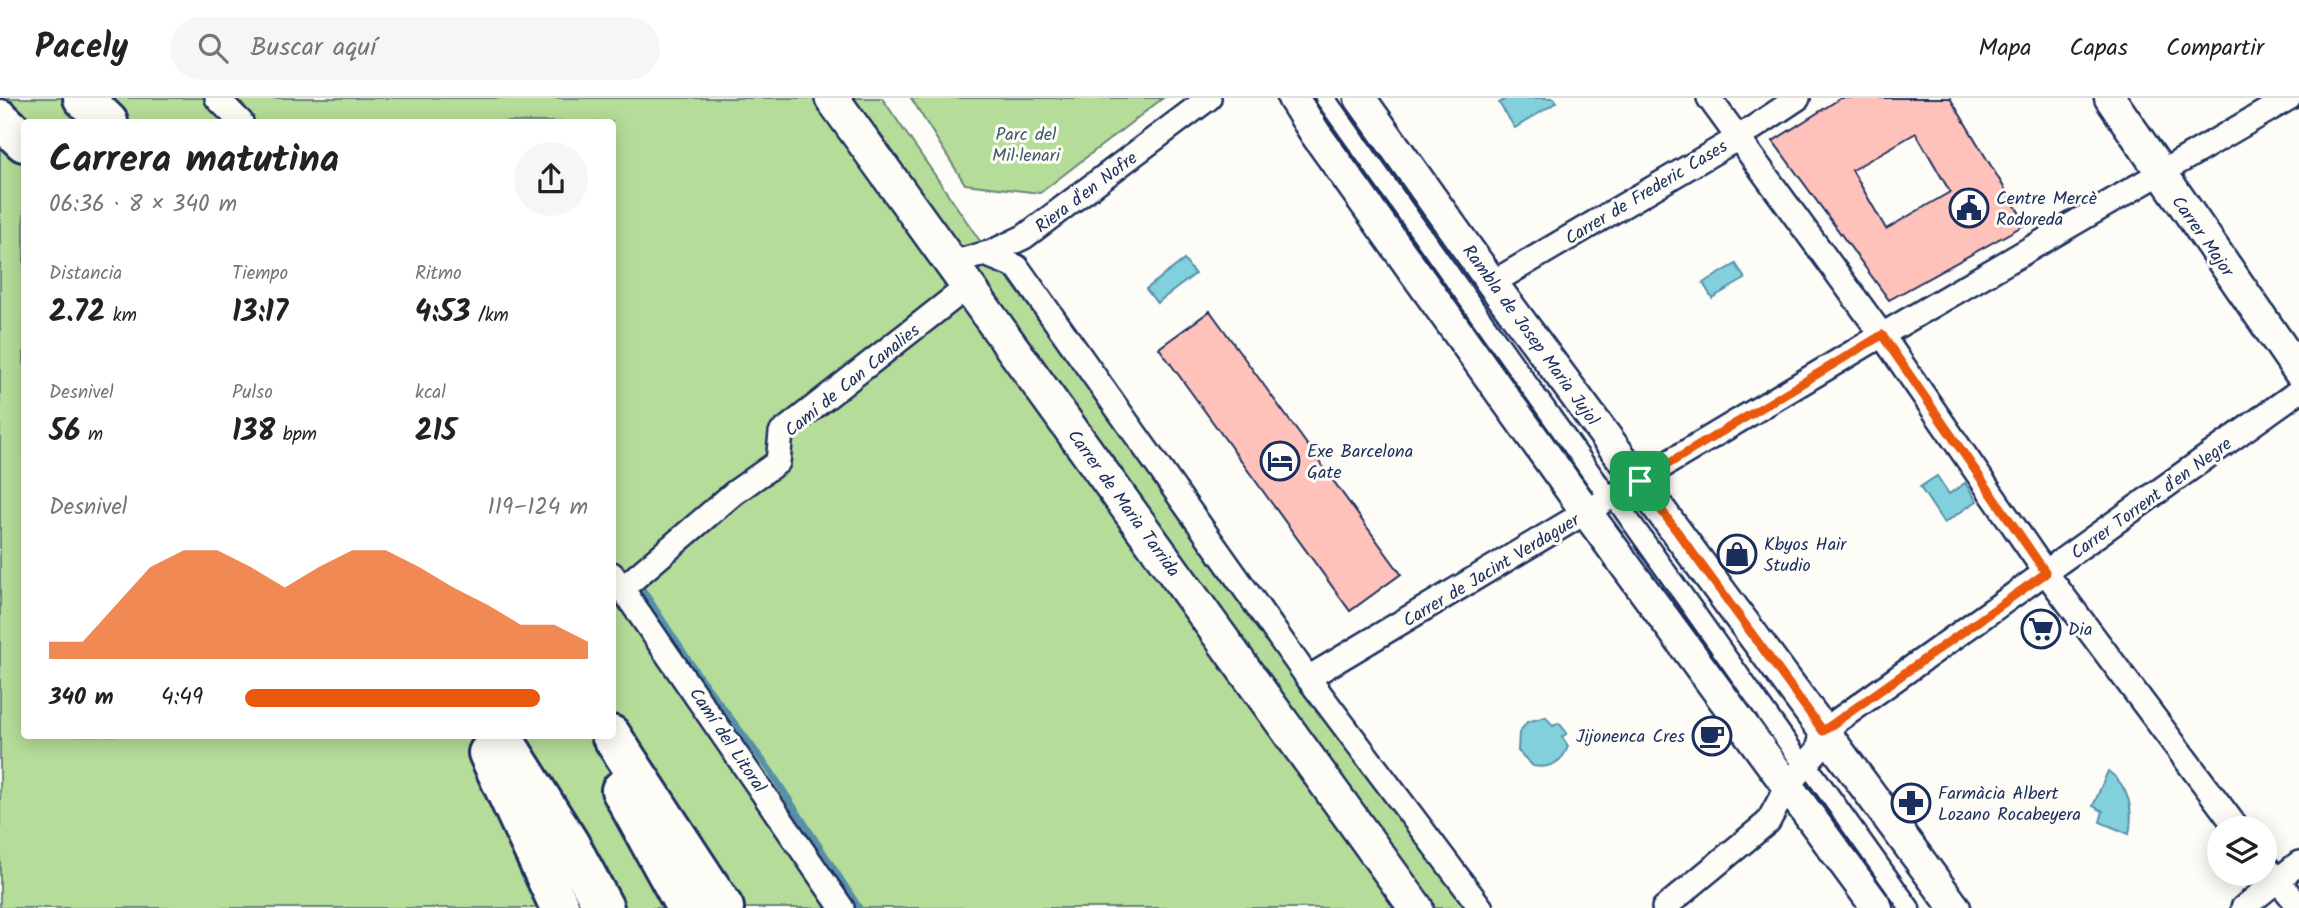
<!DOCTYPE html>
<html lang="es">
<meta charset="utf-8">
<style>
body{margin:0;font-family:Kalam,sans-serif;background:#f6f6f6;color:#222;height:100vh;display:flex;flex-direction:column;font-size:26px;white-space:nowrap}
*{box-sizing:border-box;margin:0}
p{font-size:23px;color:#767676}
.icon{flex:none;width:38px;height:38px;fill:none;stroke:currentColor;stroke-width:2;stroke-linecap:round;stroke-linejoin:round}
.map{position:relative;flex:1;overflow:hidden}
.side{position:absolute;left:21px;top:21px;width:595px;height:620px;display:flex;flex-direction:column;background:#fff;border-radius:7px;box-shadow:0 4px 18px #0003}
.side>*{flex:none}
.controls{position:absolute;left:2207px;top:718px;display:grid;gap:14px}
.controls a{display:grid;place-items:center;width:70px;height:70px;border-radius:50%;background:#fff;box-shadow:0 4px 18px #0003;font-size:35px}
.pin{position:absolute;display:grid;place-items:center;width:60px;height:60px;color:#fff;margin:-30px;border-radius:14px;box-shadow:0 4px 10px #0006}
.round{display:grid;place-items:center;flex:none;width:74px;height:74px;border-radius:37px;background:#f6f6f6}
.headline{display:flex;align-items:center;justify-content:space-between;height:119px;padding:0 28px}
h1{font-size:38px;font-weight:800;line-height:52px}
.stats{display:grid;grid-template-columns:repeat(3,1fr);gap:10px;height:119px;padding:7px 28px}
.stats div{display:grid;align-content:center}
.stats b{font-size:30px;font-weight:800}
.stats small{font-size:19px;font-weight:400}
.stats p{font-size:19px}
.chart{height:196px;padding:14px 28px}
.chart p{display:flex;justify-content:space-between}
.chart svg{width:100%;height:126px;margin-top:7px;fill:#ea580c;opacity:.7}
ul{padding:0 28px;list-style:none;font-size:23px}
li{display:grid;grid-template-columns:112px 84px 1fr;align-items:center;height:52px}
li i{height:18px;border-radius:9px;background:#ea580c}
header{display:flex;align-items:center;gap:42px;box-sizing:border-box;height:98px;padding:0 35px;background:#fff;border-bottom:2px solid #e0e0e0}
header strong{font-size:33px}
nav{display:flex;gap:38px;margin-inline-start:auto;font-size:24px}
.search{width:490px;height:63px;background:#f6f6f6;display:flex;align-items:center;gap:18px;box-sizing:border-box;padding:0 24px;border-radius:38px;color:#767676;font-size:26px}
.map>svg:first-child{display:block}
.green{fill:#b5dc98;stroke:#68867b;stroke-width:2;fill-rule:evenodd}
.water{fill:#81d0dc;stroke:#5890aa;stroke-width:2}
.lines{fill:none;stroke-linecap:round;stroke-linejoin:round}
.stream{stroke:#5890aa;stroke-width:7}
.building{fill:#fec2bb;stroke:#1b2f5e;stroke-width:2;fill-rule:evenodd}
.pedestrian-casing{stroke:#1b2f5e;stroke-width:23}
.minor-casing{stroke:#1b2f5e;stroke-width:28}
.tertiary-casing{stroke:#1b2f5e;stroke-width:35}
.secondary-casing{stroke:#1b2f5e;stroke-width:38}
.motorway-casing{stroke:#1b2f5e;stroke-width:44}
.pedestrian{stroke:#fdfcf7;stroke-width:18}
.minor{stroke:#fdfcf7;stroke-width:23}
.tertiary{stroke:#fdfcf7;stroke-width:30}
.secondary{stroke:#fdfcf7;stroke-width:33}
.motorway{stroke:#fdfcf7;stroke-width:38}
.route-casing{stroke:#fff;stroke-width:14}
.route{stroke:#ea580c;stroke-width:9}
.labels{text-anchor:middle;stroke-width:6;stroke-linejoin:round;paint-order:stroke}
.park-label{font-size:18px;fill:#425a6c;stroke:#fdfcf7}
.street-label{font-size:18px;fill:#1b2f5e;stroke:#fdfcf7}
.poi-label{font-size:18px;fill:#1b2f5e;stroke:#fdfcf7;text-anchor:start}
</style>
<header>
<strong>Pacely</strong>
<div class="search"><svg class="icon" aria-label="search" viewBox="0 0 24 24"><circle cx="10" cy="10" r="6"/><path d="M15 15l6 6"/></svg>Buscar aquí</div>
<nav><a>Mapa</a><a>Capas</a><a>Compartir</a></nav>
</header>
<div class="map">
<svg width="2299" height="810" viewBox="0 0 2299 810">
<rect width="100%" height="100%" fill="#fdfcf7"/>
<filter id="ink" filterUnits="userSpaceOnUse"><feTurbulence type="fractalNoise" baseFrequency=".0143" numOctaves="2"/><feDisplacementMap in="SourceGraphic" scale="14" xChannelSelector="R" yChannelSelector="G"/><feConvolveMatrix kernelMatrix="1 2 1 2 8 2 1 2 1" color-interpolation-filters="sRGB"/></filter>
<g filter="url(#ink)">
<g class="green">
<path d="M0,0H882L978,140L1161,387L1465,810H0ZM24,24H612V637H24Z"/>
<path d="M911,0H1163L1040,95L965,86Z"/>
</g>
<g class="water">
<path d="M1507,0H1554L1557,4L1515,30L1499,5Z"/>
<path d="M1184,162L1195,176L1157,205L1146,191Z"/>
<path d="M1736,166L1745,181L1712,200L1703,185Z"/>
<path d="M1937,378L1949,396L1965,385L1977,403L1944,425L1920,389Z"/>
<path d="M1546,619L1553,628L1559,625L1567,635L1562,639L1568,648C1563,664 1550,671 1533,668L1518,653L1519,635L1527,624Z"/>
<path d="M2108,673C2129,688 2134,712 2129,736L2100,724L2103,713L2093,708Z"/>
</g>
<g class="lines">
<path class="stream" d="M642,491L698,577L769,671L859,810"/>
</g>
<g class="building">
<path d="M1841,0H1950L2026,126L1889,202L1773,43ZM1916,35L1950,94L1886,131L1852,72Z"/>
<path d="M1210,213L1401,476L1350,513L1159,250Z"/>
</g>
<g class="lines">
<defs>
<g id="pedestrian">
<path d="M1325,0L1605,394"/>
<path d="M1620,408L1799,661"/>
<path d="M1815,677L1910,810"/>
</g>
<g id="minor">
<path d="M217,0L241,24"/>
<path d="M1709,0L1882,237L2046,475L2237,730"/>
<path d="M985,156L1017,169L1308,580L1481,810"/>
<path d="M951,165L992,154L1024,139L1209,0"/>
<path d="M1492,185L1738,40L1798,0"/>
<path d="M612,476L842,810"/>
<path d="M623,490L734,395L778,364L781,335L967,189"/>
<path d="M1308,580L1882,237L2289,0"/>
<path d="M2264,766L2299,808"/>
<path d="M1664,810L1768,724L1788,687L1818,652L1823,633L2299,293"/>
<path d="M2243,810L2299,765"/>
</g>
<g id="tertiary">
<path d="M1293,0L1315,35L1587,415L1877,810"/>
<path d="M1360,0L1492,185L1955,810"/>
<path d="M2110,0L2299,274"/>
</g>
<path id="secondary" d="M832,0L1416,810"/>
<g id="motorway">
<path d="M83,0L108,24"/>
<path d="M0,21L24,44"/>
<path d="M501,637L569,745L604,810"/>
<path d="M611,637L724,810"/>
<path d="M488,655L560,810"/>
<path d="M621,692L686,810"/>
</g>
</defs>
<use href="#pedestrian" class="pedestrian-casing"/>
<use href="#minor" class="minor-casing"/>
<use href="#tertiary" class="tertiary-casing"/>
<use href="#secondary" class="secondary-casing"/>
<use href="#motorway" class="motorway-casing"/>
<use href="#pedestrian" class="pedestrian"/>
<use href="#minor" class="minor"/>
<use href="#tertiary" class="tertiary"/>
<use href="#secondary" class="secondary"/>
<use href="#motorway" class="motorway"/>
</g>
</g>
<g class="lines" filter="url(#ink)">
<defs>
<path id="route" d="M1882,237L2046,475L1823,633L1640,383Z"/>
</defs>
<use href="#route" class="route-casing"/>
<use href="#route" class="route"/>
</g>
<defs>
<symbol id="civic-ring" viewBox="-11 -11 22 22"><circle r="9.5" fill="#fdfcf7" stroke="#1b2f5e" stroke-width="1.5"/><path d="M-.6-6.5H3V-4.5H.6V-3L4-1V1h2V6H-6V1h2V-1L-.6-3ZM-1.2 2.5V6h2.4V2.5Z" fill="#1b2f5e"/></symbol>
<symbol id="hotel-ring" viewBox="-11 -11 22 22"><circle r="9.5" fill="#fdfcf7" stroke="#1b2f5e" stroke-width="1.5"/><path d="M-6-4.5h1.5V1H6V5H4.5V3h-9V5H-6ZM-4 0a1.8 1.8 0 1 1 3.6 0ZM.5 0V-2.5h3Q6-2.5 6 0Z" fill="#1b2f5e"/></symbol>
<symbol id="shop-ring" viewBox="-11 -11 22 22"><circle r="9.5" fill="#fdfcf7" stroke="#1b2f5e" stroke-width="1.5"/><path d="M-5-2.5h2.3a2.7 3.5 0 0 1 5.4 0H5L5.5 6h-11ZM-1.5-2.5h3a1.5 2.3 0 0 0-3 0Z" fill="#1b2f5e"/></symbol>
<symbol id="supermarket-ring" viewBox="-11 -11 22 22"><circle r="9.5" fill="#fdfcf7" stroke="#1b2f5e" stroke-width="1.5"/><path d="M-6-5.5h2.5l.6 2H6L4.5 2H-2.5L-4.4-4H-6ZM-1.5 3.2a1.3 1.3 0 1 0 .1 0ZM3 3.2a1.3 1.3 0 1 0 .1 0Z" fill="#1b2f5e"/></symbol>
<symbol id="cafe-ring" viewBox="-11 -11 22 22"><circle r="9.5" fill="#fdfcf7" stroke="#1b2f5e" stroke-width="1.5"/><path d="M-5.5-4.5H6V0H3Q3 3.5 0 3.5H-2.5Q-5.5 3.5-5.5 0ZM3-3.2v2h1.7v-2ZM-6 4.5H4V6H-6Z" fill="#1b2f5e"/></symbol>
<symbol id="pharmacy-ring" viewBox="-11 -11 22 22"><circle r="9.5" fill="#fdfcf7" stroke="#1b2f5e" stroke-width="1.5"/><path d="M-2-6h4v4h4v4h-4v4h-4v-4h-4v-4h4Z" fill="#1b2f5e"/></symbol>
</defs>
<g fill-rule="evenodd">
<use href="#civic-ring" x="1947" y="88" width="44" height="44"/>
<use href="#hotel-ring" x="1258" y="341" width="44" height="44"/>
<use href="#shop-ring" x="1715" y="434" width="44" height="44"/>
<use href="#supermarket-ring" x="2019" y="509" width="44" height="44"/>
<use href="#cafe-ring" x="1690" y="616" width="44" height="44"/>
<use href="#pharmacy-ring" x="1889" y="683" width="44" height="44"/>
</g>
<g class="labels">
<g class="park-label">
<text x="1026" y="42">Parc del<tspan x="1026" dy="21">Mil·lenari</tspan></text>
</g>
<g class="street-label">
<text transform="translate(1086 94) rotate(-37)" y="6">Riera d'en Nofre</text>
<text transform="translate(1646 94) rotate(-31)" y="6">Carrer de Frederic Cases</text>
<text transform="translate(2203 138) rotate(55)" y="6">Carrer Major</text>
<text transform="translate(1531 237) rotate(54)" y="6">Rambla de Josep Maria Jujol</text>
<text transform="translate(852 282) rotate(-39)" y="6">Camí de Can Canalies</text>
<text transform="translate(2151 400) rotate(-36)" y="6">Carrer Torrent d'en Negre</text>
<text transform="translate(1124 405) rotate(54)" y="6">Carrer de Maria Tarrida</text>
<text transform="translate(1491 472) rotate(-31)" y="6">Carrer de Jacint Verdaguer</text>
<text transform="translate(728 642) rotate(56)" y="6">Camí del Litoral</text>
</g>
<g class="poi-label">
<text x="1996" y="106">Centre Mercè<tspan x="1996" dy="21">Rodoreda</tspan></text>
<text x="1307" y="359">Exe Barcelona<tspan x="1307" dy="21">Gate</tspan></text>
<text x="1764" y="452">Kbyos Hair<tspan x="1764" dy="21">Studio</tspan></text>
<text x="2068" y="537">Dia</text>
<text x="1685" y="644" text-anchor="end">Jijonenca Cres</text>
<text x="1938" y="701">Farmàcia Albert<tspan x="1938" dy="21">Lozano Rocabeyera</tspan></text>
</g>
</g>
</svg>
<div class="controls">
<a><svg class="icon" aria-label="layers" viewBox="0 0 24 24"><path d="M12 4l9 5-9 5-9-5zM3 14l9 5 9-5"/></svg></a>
</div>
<div class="pin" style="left:1640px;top:383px;background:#1e9e55"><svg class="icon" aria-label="arrive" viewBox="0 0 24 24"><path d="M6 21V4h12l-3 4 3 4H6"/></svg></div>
<section class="side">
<div class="headline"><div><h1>Carrera matutina</h1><p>06:36 · 8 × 340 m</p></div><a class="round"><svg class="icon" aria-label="share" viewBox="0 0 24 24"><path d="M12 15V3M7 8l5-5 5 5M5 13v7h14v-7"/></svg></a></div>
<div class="stats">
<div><p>Distancia</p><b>2.72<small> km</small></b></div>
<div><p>Tiempo</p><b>13:17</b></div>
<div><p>Ritmo</p><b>4:53<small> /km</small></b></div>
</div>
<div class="stats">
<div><p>Desnivel</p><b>56<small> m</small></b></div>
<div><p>Pulso</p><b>138<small> bpm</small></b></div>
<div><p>kcal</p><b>215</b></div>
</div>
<div class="chart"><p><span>Desnivel</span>119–124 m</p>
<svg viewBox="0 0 160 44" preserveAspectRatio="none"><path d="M0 44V38L10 38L20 25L30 12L40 6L50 6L60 12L70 19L80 12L90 6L100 6L110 12L120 19L130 25L140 32L150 32L160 38V44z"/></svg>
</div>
<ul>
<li><b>340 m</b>4:49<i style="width:86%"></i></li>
</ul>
</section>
</div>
